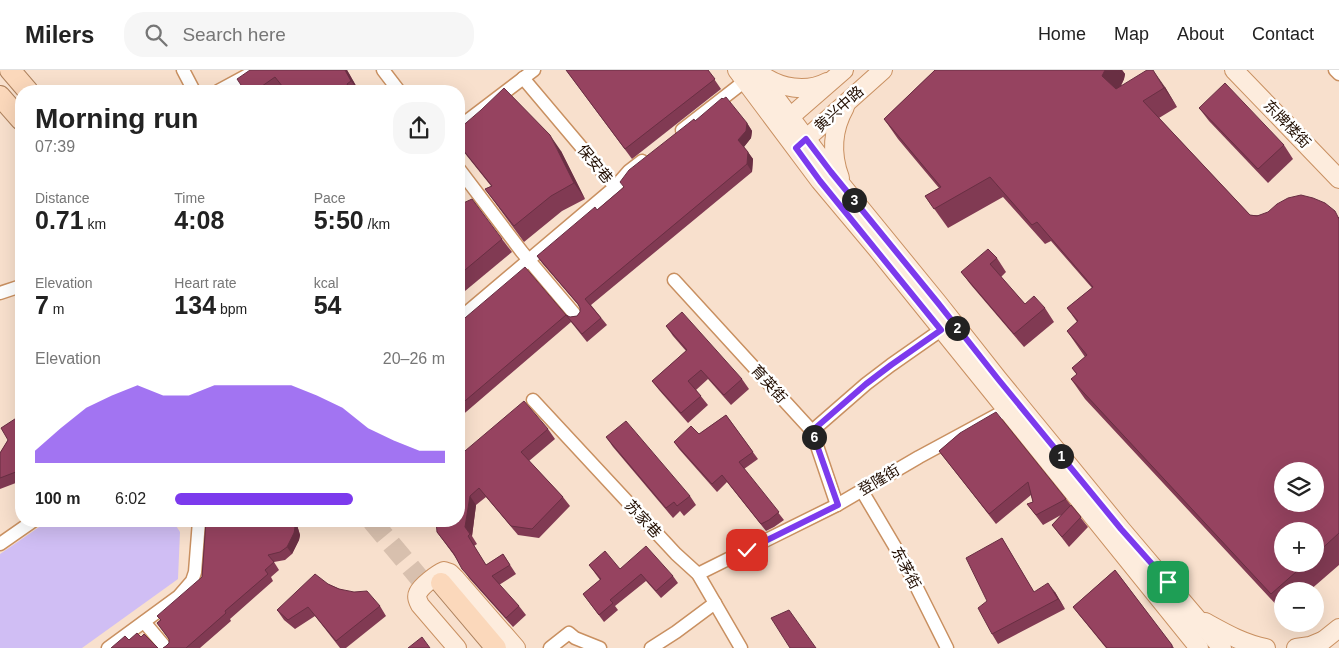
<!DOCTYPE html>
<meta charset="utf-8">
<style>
body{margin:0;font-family:Helvetica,"Noto Sans SC",sans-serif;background:#f6f6f6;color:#222;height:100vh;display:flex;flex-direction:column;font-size:19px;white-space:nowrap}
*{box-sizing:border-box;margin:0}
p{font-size:16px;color:#767676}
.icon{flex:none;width:28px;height:28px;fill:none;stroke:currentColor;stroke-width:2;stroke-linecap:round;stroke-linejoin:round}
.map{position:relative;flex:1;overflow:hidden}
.panel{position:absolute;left:15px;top:15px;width:450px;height:442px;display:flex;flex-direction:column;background:#fff;border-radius:20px;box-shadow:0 5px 20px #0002}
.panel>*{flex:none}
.tools{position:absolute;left:1274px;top:392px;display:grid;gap:10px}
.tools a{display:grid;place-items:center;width:50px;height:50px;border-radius:50%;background:#fff;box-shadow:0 5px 20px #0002;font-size:25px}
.pin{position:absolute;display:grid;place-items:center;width:42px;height:42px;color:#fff;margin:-21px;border-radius:10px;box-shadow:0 2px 8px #0006}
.km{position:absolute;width:25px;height:25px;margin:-12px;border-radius:50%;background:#222;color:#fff;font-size:14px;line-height:25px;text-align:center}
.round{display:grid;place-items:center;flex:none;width:52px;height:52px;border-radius:20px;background:#f6f6f6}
.head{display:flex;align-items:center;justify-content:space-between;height:85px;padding:0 20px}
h1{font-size:28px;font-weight:700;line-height:38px}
.metrics{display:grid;grid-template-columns:repeat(3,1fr);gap:8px;height:85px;padding:5px 20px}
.metrics div{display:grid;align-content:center}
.metrics b{font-size:25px;font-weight:700}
.metrics small{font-size:14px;font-weight:400}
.metrics p{font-size:14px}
.chart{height:140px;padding:10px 20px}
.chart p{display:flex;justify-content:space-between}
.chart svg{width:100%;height:90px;margin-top:5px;fill:#7c3aed;opacity:.7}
ul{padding:0 20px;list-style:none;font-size:16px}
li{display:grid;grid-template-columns:80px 60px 1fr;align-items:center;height:38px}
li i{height:12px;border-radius:6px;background:#7c3aed}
header{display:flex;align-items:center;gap:30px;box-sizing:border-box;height:70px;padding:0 25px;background:#fff;border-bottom:1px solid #e0e0e0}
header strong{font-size:24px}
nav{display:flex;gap:28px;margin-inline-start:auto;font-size:18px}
.search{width:350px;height:45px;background:#f6f6f6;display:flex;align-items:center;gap:12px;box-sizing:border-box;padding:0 18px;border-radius:20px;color:#767676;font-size:19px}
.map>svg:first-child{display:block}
.green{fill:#d0bef4}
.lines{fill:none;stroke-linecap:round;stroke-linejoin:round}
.primary-tunnel{stroke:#d8c0ae;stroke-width:20;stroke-dasharray:20 10;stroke-linecap:butt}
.street-casing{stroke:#c99061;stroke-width:15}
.secondary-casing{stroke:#c99061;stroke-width:20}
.primary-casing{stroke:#ad805c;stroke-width:22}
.street{stroke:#fff;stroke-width:12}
.secondary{stroke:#fdecdd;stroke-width:18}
.primary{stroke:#fbd8bb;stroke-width:20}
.wall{fill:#813a53;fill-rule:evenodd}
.shaded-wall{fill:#692f43}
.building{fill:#964360;stroke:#692f43;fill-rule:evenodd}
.route-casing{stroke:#fff;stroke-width:10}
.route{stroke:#7c3aed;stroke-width:6}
.labels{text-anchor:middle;stroke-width:5;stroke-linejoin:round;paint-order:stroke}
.street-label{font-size:15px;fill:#210d00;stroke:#fff}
</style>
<header>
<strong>Milers</strong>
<div class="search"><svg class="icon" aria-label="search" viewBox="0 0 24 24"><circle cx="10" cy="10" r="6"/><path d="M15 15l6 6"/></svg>Search here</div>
<nav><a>Home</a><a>Map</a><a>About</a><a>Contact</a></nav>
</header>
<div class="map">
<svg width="1339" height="578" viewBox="0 0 1339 578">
<rect width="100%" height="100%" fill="#f8e0cd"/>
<path class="green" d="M48,451H173L180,462L178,509L82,578H0V484Z"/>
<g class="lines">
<path class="primary-tunnel" d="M372,451L431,522"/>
<defs>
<g id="street">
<path d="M183,0L194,21"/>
<path d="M383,0L399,21"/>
<path d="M1335,0L1339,4"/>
<path d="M218,21L257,0"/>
<path d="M459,57L534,0"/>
<path d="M682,60L745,11"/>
<path d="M459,99L522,182L577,247"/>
<path d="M615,117L629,101L642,91"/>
<path d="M674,210L812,361L837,435"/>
<path d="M0,223L21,216"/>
<path d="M459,249L615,117L523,8"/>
<path d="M533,330L676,484L698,504L741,578"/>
<path d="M812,361L866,314L891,295L941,260"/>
<path d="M862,421L904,492L947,578"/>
<path d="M0,474L33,451"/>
<path d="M698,504L837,435L919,387L1006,340"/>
<path d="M144,552L166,578"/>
<path d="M108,578L179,526L192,511L195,502L199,451"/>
<path d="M550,578L569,563L575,568L600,578"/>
<path d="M651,578L676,562L715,533"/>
</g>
<g id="secondary">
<path d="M737,0L820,111L877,179L1199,578"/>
<path d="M755,0L831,102L938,233L998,309L1121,459L1222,578"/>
<path d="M1234,0L1339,109"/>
<path d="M762,5C780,18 806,23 827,12"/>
<path d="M782,54L844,0"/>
<path d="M798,76L883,0"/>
<path d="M840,108C831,84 832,60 845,37"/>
<path d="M1205,552C1225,563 1244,574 1266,578"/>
<path d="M457,578L420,535C418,531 416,527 418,523C421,516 437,504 444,501L450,503L455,508L516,578"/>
<path d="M1296,578L1310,576L1322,571"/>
<path d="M1314,578L1339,558"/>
</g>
<g id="primary">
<path d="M10,0L28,21"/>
<path d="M0,26L21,50"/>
<path d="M441,513L496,578"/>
</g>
</defs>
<use href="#street" class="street-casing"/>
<use href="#secondary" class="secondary-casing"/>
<use href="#primary" class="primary-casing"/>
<use href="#street" class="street"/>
<use href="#secondary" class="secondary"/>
<use href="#primary" class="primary"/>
</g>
<g class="wall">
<path d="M250,0H347L359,21H245Z"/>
<path d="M566,0H708L721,19L632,89Z"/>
<path d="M935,0H1122L1125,4L1124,9L1121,16L1165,17L1177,37L1159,48L1250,145L1339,147V495L1309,521H1282V541L1085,329L1071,309L1077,305L1072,298L1085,287L1067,261L1077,252L1067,238L1092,218L1051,171L1045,174L1003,127L948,158L925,126L939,118L898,69L884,49ZM1315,461V494H1282Z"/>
<path d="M1199,38L1284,75L1293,89L1268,113L1209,51Z"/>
<path d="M695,51L747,53L752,61L751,68L744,77L753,89L752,102L591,235L607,255L587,272L571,252L459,348V253L566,245L570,247L577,246L580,242V237L542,193L537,186L597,140L624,117Z"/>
<path d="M459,59L561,81L585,129L562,141L524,172L485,119L491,116L459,76Z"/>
<path d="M459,135L502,169L512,182L459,226Z"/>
<path d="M997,188L1006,202L1001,207L1025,234L1045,238L1054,252L1024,277L971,215L961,202Z"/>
<path d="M666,256L742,309L749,319L731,335L708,309L696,320L708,335L688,353L659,320L652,311L686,281L673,266Z"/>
<path d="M21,345V411L0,419V383L8,370Z"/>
<path d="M726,345L758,389L744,399L784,450L774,457L766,461L727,412L717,422L679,379L674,372L699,364Z"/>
<path d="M548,359L555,369L529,391L563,427L570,436L539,468L518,465L486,427L476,435L472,466L477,474L474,476L486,495L503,484L516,504L499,515L519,536L526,545L513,557L469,508L456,488L437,462L459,386Z"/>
<path d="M960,363L1066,429L1088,457L1069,477L1052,455L1061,445L1043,455L1027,434L1033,432L1031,425L996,454L939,381Z"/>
<path d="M606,367L690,426L696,435L684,446L680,441L673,448L613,377Z"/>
<path d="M206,451H295L297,455L300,465L299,470L292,484L285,490L274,492L279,500L271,507L273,511L230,549L231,551L200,578H163L166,576L169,573V569L157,553L202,507Z"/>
<path d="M1002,468L1008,478L1034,522H1055L1065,539L998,574L992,564L987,531Z"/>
<path d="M589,495L673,506L678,513L661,528L646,511L615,536L618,540L604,552L583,524L600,510Z"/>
<path d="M1115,500L1174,578H1106L1080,546L1073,537Z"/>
<path d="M328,514L380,536L386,546L346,578H340L315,546L295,559L284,550L277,540Z"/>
</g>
<g class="shaded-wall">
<path d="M345,0H347L359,21L351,11Z"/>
<path d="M1105,0H1122L1125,4L1124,9L1116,25L1102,6Z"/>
<path d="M1153,0L1165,17L1177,37L1164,18Z"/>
<path d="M747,53L752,61L751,68L743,78L738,70Z"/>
<path d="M550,65L561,81L585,129L574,113Z"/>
<path d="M748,82L753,89L752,102L747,94Z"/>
<path d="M470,426L476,435L472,466L465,457Z"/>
<path d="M293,451H295L297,455L300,465L299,470L292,484L287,477Z"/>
<path d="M1048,513L1055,522L1065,539L1058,529Z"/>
</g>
<g class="building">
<path d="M250,0H345L351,11L347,14L351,21H328L327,19L322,21H286L275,7L255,21H245L237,9Z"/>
<path d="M566,0H708L715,9L625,79Z"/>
<path d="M935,0H1105L1102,6L1116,19L1147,0H1153L1164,18L1143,31L1250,145L1257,146L1268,142L1277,134L1288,128L1301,125L1313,128L1325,133L1335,141L1339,149V463L1315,485V461H1282V494H1305L1271,524L1071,309L1077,304L1072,298L1087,285L1067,261L1078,251L1067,238L1093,217L1037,152L1032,155L990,107L934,139L925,126L941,117L884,49ZM1282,401H1315V434H1282Z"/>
<path d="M1225,13L1284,75L1258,99L1199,38Z"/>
<path d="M504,18L550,65L574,113L551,126L514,156L485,119L492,116L459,75V59L481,40Z"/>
<path d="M726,27L747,53L746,61L738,70L748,82L747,94L585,229L601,248L582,264L566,245L459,336V253L525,197L566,245L570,247L577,246L580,242V238L578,234L537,186L595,137L597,140L624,117L620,112L629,100L694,49L695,51L722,28L723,29Z"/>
<path d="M472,129L502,169L459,205V135Z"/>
<path d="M988,179L997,188L990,194L1025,234L1034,226L1045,238L1014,264L961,202Z"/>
<path d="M682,242L742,309L724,325L701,300L688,311L701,326L681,343L652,311L687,280L666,256Z"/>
<path d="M524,331L548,359L521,382L563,427L532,459L511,456L479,418L470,426L465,457L470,464L468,466L486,495L503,484L510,495L492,506L519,536L506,548L462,499L454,484L437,462L436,451H459V386Z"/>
<path d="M996,342L1066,429L1036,445L1027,434L1033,432L1028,412L989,444L939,381L960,363Z"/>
<path d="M21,345V400L0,408V383L8,370L1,358Z"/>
<path d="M726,345L753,382L739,392L779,442L769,450L761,454L722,405L712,414L674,372L691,356L699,364Z"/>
<path d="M626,351L690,426L677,436L674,432L666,438L606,367Z"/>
<path d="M1071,435L1081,447L1062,467L1052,455Z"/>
<path d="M206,451H293L295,458L294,463L287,477L280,482L268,485L274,492L265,500L268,504L225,541L226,543L186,578H163L166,576L169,573V569L157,553L161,550L157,546L202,507Z"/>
<path d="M1002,468L1034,522L1048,513L1058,529L992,564L978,538L987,531L966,488Z"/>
<path d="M646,476L673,506L656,521L641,504L610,530L613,533L599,545L583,524L601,509L589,495L605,481L620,499Z"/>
<path d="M1115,500L1172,575V578H1107L1073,537Z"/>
<path d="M315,504L328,514L339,519L354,522L367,521L380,536L336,571L308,537L288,550L277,540Z"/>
<path d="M789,540L816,578H790L771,548Z"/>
<path d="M137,563L141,567L144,564L158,578H111L125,566L129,570Z"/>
<path d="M422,567L430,578H408Z"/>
</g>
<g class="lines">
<defs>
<path id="route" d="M747,480L838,435L812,361L866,314L891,295L941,260L820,111L796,78L806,69L831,102L938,233L998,309L1121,459L1168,512"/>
</defs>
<use href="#route" class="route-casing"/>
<use href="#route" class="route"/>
</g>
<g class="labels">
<g class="street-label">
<text transform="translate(839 39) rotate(-42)" y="5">黄兴中路</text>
<text transform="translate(1287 54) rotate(46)" y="5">东牌楼街</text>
<text transform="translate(595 94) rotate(50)" y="5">保安巷</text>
<text transform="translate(769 314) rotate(48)" y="5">育英街</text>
<text transform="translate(879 410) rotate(-31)" y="5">登隆街</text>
<text transform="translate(643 449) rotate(47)" y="5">苏家巷</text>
<text transform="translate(906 498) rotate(62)" y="5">东茅街</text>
</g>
</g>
</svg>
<div class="tools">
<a><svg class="icon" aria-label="layers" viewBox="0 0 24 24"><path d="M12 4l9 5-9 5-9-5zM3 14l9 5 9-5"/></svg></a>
<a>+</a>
<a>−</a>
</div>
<div class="pin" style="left:1168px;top:512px;background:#1e9e55"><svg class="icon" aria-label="arrive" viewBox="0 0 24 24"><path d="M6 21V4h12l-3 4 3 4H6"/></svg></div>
<div class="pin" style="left:747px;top:480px;background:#d93025"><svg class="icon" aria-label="check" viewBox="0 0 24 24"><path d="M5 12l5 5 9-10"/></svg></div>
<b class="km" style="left:1061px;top:386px">1</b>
<b class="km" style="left:957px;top:258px">2</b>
<b class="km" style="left:854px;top:130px">3</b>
<b class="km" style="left:814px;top:367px">6</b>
<section class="panel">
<div class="head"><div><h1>Morning run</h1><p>07:39</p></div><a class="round"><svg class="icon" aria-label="share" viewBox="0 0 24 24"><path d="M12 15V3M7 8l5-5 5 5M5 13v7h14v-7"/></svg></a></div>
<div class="metrics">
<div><p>Distance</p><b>0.71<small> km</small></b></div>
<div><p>Time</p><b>4:08</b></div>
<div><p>Pace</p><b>5:50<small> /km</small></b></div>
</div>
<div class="metrics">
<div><p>Elevation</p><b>7<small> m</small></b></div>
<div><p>Heart rate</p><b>134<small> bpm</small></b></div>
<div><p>kcal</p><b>54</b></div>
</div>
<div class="chart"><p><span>Elevation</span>20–26 m</p>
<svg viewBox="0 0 160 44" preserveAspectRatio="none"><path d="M0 44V38L10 27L20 17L30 11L40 6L50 11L60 11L70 6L80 6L90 6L100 6L110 11L120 17L130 27L140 33L150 38L160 38V44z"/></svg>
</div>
<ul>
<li><b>100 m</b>6:02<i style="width:66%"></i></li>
</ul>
</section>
</div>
